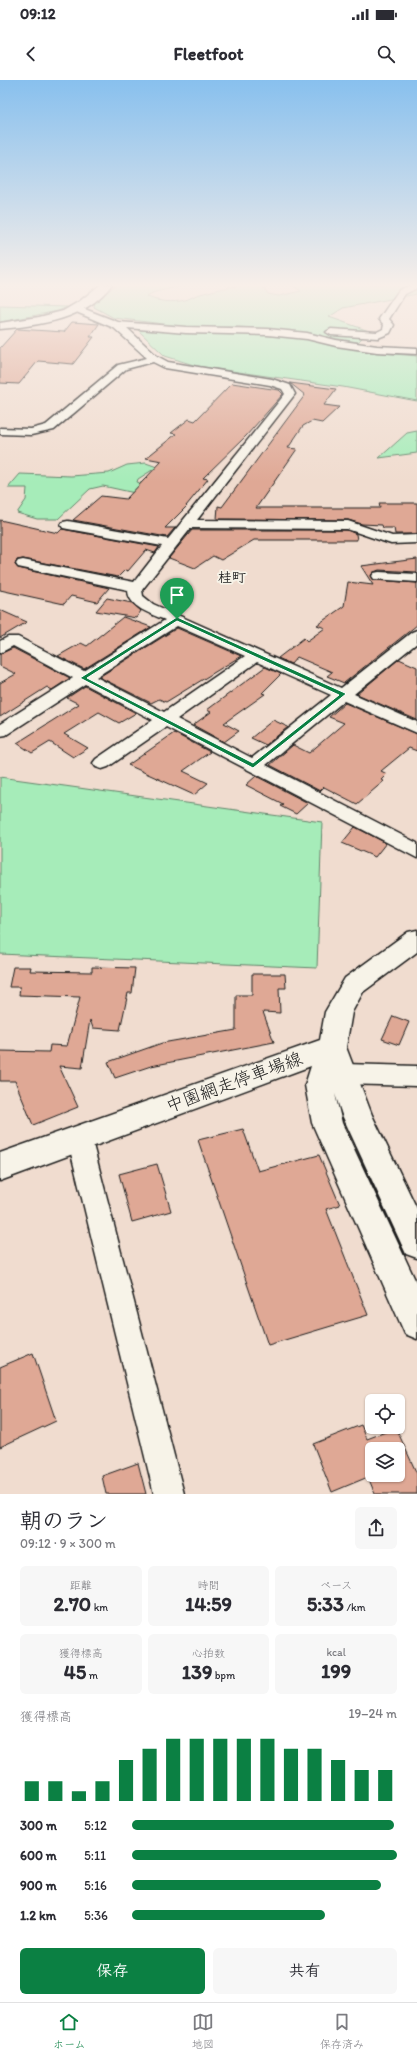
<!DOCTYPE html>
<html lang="ja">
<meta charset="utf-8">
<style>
body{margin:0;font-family:Itim,"Klee One",sans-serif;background:#f7f7f7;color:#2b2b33;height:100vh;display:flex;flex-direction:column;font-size:15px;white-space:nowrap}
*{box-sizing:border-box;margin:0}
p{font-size:13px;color:#7c7c81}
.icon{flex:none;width:22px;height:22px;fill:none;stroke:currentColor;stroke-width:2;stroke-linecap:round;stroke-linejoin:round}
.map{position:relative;height:1414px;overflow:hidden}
.sheet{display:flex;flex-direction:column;background:#fff;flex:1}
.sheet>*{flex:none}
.tools{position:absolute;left:365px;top:1314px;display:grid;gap:8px}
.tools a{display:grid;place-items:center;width:40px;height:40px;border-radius:6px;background:#fff;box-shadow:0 1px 3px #0004;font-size:20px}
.pin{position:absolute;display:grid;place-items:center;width:34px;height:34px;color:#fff;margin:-41px -17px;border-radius:50% 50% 50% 0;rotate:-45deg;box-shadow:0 0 4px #0007}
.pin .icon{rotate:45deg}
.round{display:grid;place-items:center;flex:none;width:42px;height:42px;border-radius:6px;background:#f7f7f7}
.summary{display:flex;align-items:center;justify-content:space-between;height:68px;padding:0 20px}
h1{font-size:22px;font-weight:800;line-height:30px}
.figures{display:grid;grid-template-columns:repeat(3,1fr);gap:6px;height:68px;padding:4px 20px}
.figures div{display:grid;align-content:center;border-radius:6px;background:#f7f7f7;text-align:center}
.figures b{font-size:20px;font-weight:800}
.figures small{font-size:11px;font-weight:400}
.figures p{font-size:11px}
.chart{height:112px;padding:8px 20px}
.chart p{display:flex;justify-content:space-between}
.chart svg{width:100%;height:72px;margin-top:4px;stroke:#0b8043;stroke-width:6}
.cta{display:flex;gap:8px;margin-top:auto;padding:8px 20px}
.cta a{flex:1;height:46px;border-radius:6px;background:#0b8043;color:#fff;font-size:16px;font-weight:800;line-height:46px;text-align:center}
.cta a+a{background:#f7f7f7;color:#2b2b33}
ul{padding:0 20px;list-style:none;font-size:13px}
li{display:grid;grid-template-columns:64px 48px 1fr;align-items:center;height:30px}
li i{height:10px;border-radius:5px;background:#0b8043}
.status{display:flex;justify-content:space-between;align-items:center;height:28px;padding:0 20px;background:#fff;direction:ltr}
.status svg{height:11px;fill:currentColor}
header{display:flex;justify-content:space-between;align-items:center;height:52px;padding:0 20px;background:#fff;font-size:18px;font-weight:800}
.menu{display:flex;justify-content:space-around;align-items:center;height:56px;border-top:1px solid #e1e1e2;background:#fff;font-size:11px;color:#7c7c81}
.menu a{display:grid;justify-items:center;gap:2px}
.menu .active{color:#0b8043}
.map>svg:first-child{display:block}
.green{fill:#a6ecb9;stroke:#61846a}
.building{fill:#dfa895;stroke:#1c1c1c;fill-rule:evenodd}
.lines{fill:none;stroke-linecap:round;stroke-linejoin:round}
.street-casing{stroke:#1c1c1c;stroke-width:3}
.secondary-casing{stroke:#1c1c1c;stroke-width:3}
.street{fill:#f7f3e8;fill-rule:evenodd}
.secondary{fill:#f7f3e8;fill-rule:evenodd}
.route{fill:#0b8043;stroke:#fff;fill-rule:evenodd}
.labels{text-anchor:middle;stroke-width:3.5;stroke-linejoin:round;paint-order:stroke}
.far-quarter-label{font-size:14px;font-weight:bold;fill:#1c1c1c;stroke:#f7f3e8}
.near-street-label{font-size:18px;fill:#1c1c1c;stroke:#f7f3e8}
</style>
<div class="status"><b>09:12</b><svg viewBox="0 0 49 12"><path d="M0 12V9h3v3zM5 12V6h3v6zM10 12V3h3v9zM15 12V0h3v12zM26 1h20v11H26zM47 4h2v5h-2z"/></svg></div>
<header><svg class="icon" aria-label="back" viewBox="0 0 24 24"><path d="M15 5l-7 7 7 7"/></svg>Fleetfoot<svg class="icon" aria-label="search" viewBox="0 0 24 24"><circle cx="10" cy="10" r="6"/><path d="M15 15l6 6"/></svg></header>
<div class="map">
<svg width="417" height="1414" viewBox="0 0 417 1414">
<rect width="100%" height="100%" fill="#f0dccf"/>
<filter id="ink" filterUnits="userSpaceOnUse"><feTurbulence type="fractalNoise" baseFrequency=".025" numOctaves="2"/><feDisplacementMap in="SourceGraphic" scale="8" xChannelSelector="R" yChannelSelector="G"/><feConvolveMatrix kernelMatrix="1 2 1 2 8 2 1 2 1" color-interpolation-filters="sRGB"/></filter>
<g filter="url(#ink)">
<g class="green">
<path d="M117,204H190L155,212L146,216C157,222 173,223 185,220C190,219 195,215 200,214C219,209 240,204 261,204L268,214L279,216L301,211L292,205L298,204H417V214L343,228L329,237L369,251L358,262L297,252L240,247H189L114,238L94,227L95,222Z"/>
<path d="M0,225L67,227L58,231L0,242Z"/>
<path d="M138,250L299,257L370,272L417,276V321L343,307L197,286L165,276Z"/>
<path d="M417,351V373L379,378L407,353Z"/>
<path d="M146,383L157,387L138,399L137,402L152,406L135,413L103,406L90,409L58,439H37L17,433L26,420L27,408H8L20,394L71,396L109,393L127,385Z"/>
<path d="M0,697L322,742L317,888L0,874Z"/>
</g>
<g class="building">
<path d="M72,242L99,244L90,257H94L73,284L38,281L19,304L0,303V268L17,249L64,252Z"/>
<path d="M232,303L279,310L283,314L246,356L203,398L208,399L186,426H187L165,448H175L167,457L73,440L101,416L126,419L162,381L146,378L176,354L171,353L189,339L195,341Z"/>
<path d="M290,303L336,309L324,325L339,327L322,343L312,341L303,346L288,368L297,369L256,428H380L379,423H417V454H395L394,448H383L382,445L362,444L348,440L217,439L218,426L222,427L305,315Z"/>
<path d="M0,440L58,453L62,449L159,467L155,473L146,470L128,491L125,490L118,497L23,479L17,480L15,485L18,488L109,508L97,522L71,516L64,524L0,510Z"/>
<path d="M192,450H347L356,454L357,460H254L221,480L213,476L195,488L169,478Z"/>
<path d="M417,479V492L379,490L374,492L371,495L374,500L417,503V545L344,603L327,596L332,592L297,577L291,584L278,578L304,558L307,561L325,548L317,545L344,526L348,502L373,505L361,486Z"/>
<path d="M107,518L132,523L141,531L136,538L96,531Z"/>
<path d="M0,530L27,542L0,558Z"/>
<path d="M123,537L151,547L84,589L58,576L81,563L87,566Z"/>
<path d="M177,548L241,576L166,622L159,619L151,623L99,597Z"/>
<path d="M13,568L70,598L52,610L47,607L0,637V603L16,594L0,586V574Z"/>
<path d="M399,579L417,587V640L357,614Z"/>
<path d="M265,587L281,594L262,613L265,614L224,643L239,651L224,662L193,645L211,632L207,630Z"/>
<path d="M85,606L136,633L119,643L99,632L64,654L88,668L73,677L50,662L32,673L17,663L79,624L67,618Z"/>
<path d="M345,623L417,654V671L409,668L381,691L387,694L381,700L384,701L357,724L324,707L320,711L270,685L293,665L309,673L344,643L329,637Z"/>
<path d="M273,640L288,647L266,665L251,658Z"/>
<path d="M174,653L210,672L183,691L208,703L194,715L128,685Z"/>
<path d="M256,696L308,723L296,734L280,726L283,724L246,705Z"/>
<path d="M355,747L386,763L375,777L342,763Z"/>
<path d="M13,887H31L30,891L92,892V887L135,888L132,913H128L120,950L93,948L90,940L82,988L59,986L78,1027L33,1045L15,1001H0V971L49,972L50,965L67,966L80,917L19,915L20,907H9Z"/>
<path d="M252,894H285L286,908H279L280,933L263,932L274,962L151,986L115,998L108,982L162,963L236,950V915H252Z"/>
<path d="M393,936L409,942L399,965L382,959Z"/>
<path d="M243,1049L258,1091L319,1075L340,1125L326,1129L368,1235L268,1265L198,1060Z"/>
<path d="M157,1084L171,1131L132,1142L119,1094Z"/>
<path d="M33,1273L56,1341L0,1367V1287Z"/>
<path d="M361,1345L367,1359L396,1348L417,1394V1414H375L368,1397L332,1412L313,1364ZM372,1369H398V1395H372Z"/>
<path d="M138,1383L146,1414H106L102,1396Z"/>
</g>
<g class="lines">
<defs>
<g id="street">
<path d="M413,204H417V208L405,214L389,239L394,245L390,253L378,258L331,255L326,252L331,249L377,252L383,249L384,245L379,239L399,210Z"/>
<path d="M77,226L118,242L186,247L268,249L307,253L336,260L377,266L417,268V274L377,272L336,266L307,259L268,255L186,253L127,248L157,276L168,282L272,299L290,305L295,314L197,440L348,441L392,456L417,455V463L391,464L347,449L191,448L142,510L143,516L153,524L341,608L412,552L417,550V563L354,614L417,642V653L344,621L266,685L417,763V778L166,647L108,687L102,689L96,687L93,683L96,679L153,640L85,604L6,655L0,656V644L73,598L13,566L0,573V561L8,557H18L84,591L165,540C151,534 128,527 128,510L18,487L16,484L18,481L23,480L134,502L162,466L68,449L63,448L61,445L63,442L68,441L168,459L285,314L282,309L270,305L165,288L153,282L126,289L54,350L31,355L0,354V348L31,349L46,345L118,285L147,278L114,248L74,231V227ZM177,546L245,576L164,632L96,597ZM257,582L331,615L252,678L177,639Z"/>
<path d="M379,492L417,494V502L374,499L372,496L374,493Z"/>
<path d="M343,984L417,986V1006L343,1004L335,1001L331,994L335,987Z"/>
<path d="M79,1046L88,1049L91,1057L184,1414H154L67,1057L70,1049Z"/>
</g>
<g id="secondary">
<path d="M101,204H112C86,240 41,245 0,249V243L39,237L63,231L80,221Z"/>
<path d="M417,850V872L363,912L352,932L346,967L372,1035L417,1129V1178L406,1174L342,1035L335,1014L342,1043L417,1204V1259L405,1254L312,1043L305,1005L311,986L0,1101V1073L320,960L325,932L345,898L408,852Z"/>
</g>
</defs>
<use href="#street" class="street-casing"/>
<use href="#secondary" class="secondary-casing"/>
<use href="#street" class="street"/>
<use href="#secondary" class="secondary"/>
</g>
</g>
<linearGradient id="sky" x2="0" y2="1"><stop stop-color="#88c0ee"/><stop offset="0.51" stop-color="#f8efe9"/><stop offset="1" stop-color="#f8efe9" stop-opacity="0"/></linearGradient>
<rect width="417" height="402" fill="url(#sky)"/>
<path class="route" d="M177,537L345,613L346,614L253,688L80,598ZM177,541L339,615L253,683L87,598Z"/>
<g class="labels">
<g class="far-quarter-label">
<text x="232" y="502">桂町</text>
</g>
<g class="near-street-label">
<text transform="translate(234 1002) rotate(-20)" y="6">中園網走停車場線</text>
</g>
</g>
</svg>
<div class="tools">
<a><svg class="icon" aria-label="locate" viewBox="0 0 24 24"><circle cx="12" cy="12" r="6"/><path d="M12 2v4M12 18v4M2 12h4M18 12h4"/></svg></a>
<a><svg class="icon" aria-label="layers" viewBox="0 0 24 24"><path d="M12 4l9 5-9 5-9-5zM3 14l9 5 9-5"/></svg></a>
</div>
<div class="pin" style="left:177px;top:539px;background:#1e9e55"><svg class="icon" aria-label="arrive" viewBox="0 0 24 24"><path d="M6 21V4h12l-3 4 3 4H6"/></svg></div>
</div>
<section class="sheet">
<div class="summary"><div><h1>朝のラン</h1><p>09:12 · 9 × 300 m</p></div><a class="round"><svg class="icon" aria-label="share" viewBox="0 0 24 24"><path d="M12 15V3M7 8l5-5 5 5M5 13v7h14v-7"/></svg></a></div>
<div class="figures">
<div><p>距離</p><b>2.70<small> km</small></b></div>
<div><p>時間</p><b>14:59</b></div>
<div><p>ペース</p><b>5:33<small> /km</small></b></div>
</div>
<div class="figures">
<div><p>獲得標高</p><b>45<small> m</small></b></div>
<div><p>心拍数</p><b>139<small> bpm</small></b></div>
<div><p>kcal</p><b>199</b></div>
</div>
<div class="chart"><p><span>獲得標高</span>19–24 m</p>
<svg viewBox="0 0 160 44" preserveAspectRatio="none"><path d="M5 44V32M15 44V32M25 44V38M35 44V32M45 44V19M55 44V12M65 44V6M75 44V6M85 44V6M95 44V6M105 44V6M115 44V12M125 44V12M135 44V19M145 44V25M155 44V25"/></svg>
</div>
<ul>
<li><b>300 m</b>5:12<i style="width:99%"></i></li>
<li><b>600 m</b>5:11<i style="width:100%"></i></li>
<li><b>900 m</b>5:16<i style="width:94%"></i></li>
<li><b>1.2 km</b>5:36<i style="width:73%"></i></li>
</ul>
<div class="cta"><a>保存</a><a>共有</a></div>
</section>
<nav class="menu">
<a class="active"><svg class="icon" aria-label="home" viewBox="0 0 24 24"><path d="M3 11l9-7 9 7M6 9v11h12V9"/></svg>ホーム</a>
<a><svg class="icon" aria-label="map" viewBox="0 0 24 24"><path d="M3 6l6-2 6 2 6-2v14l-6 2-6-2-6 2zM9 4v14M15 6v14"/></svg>地図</a>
<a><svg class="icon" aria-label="saved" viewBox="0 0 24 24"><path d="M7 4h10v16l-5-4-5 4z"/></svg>保存済み</a>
</nav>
